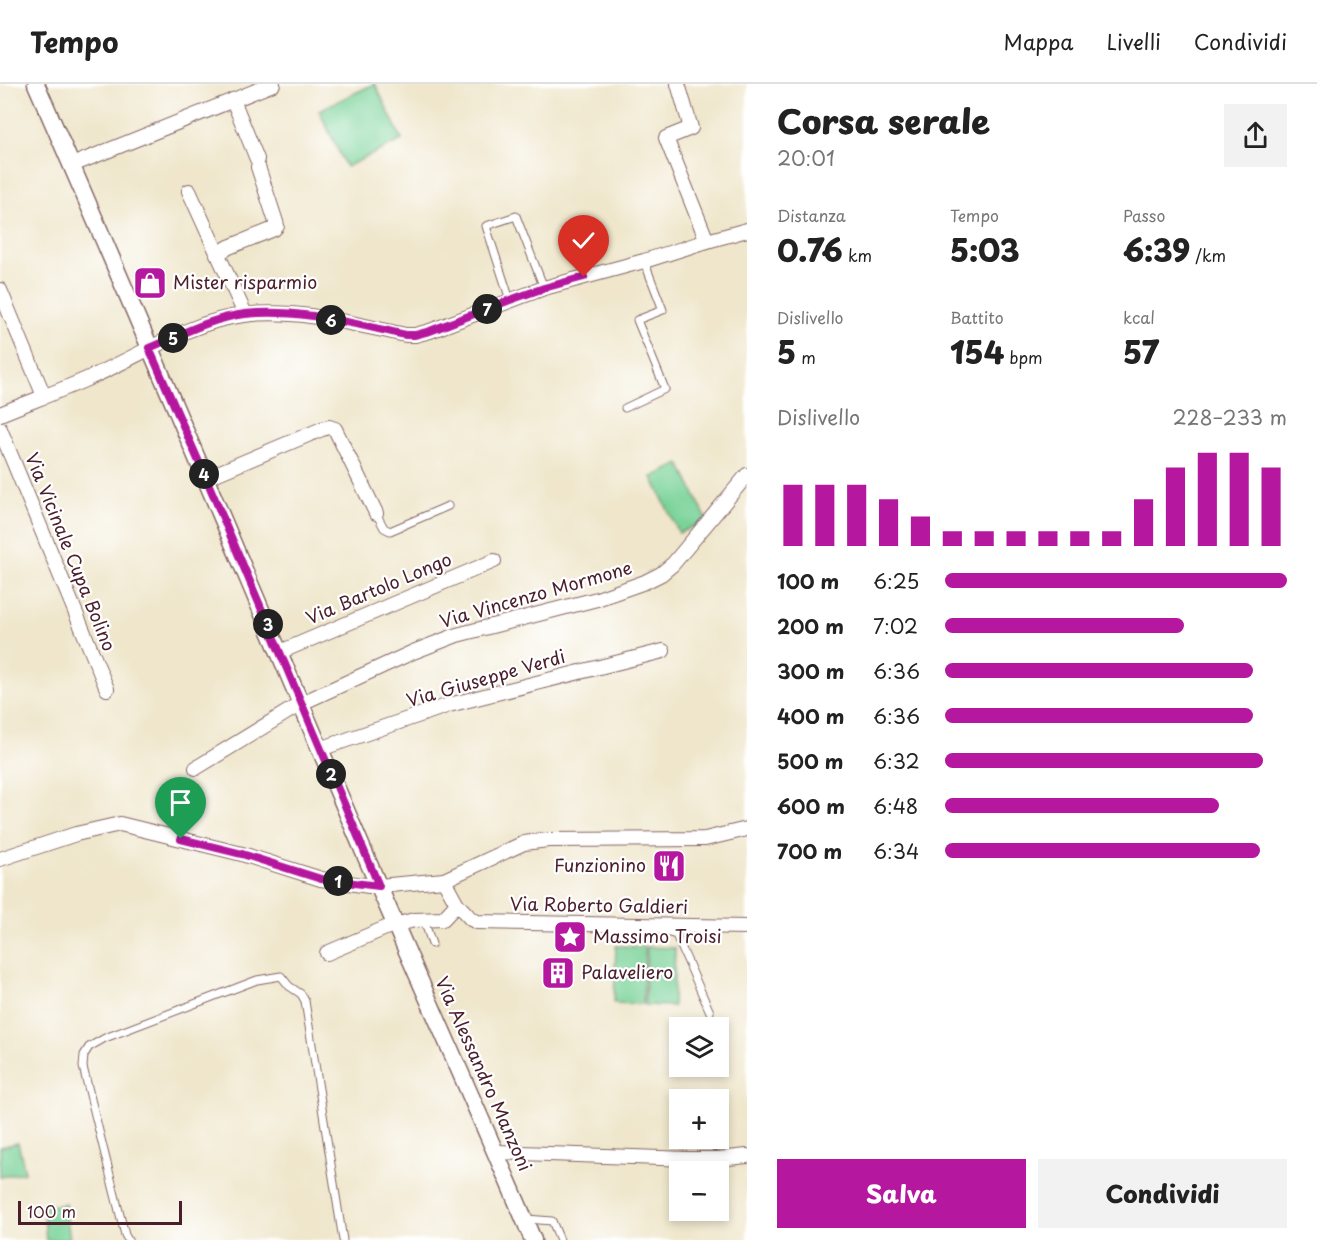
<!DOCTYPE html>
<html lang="it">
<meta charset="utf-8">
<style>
body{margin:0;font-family:"Playpen Sans",sans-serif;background:#f2f2f2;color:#222;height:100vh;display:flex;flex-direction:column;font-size:22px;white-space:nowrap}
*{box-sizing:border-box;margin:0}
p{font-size:20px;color:#767676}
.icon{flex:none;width:33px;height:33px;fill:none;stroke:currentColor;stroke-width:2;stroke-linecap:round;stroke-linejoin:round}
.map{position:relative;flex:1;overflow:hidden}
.sheet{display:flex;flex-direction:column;background:#fff;width:570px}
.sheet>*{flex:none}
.buttons{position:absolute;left:669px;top:933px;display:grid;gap:12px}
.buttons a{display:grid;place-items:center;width:60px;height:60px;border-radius:0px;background:#fff;box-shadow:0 3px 9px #0003;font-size:30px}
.scale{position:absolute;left:18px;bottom:15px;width:164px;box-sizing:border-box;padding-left:6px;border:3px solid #4a1f2b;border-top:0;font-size:16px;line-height:21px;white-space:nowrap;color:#4a1f2b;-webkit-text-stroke:4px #fff;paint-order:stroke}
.pin{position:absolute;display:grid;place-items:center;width:51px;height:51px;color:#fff;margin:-62px -26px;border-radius:50% 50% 50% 0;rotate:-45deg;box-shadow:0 0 6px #0007}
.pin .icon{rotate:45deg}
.km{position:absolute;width:30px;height:30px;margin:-15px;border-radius:50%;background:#222;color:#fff;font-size:16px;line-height:30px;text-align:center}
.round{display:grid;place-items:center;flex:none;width:63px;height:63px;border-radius:0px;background:#f2f2f2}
.summary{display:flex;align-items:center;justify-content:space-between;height:102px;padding:0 30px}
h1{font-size:33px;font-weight:800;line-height:45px}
.figures{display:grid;grid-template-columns:repeat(3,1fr);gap:9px;height:102px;padding:6px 30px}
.figures div{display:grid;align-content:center}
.figures b{font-size:30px;font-weight:800}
.figures small{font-size:16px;font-weight:400}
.figures p{font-size:16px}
.chart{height:168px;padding:12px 30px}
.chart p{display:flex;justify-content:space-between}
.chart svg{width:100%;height:108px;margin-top:6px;stroke:#b5179e;stroke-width:6}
.cta{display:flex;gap:12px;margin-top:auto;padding:12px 30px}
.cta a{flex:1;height:69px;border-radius:0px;background:#b5179e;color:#fff;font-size:24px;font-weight:800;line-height:69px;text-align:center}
.cta a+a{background:#f2f2f2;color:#222}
ul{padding:0 30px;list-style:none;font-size:20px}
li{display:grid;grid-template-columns:96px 72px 1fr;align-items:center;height:45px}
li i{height:15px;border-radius:8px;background:#b5179e}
header{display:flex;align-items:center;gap:36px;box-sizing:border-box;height:84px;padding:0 30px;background:#fff;border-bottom:2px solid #e0e0e0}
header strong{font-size:28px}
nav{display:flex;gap:33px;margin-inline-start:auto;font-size:21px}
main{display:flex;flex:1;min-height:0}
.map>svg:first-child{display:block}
.green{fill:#7ad399;stroke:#627962;stroke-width:1.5}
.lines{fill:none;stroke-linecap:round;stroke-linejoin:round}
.service-casing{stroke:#846563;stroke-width:9}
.minor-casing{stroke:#846563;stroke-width:16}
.tertiary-casing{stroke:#846563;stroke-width:19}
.service{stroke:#fff;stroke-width:7}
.minor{stroke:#fff;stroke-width:14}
.tertiary{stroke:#fff;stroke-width:16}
.route-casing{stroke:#fff;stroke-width:12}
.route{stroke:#b5179e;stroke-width:8}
.labels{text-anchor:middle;stroke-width:4.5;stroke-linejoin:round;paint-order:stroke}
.poi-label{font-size:18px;fill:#4a1f2b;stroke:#fff;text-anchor:start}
.street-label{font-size:18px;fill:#4a1f2b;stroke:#fff}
</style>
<header>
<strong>Tempo</strong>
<nav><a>Mappa</a><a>Livelli</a><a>Condividi</a></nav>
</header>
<main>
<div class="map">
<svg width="747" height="1156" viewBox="0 0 747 1156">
<rect width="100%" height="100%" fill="#fff"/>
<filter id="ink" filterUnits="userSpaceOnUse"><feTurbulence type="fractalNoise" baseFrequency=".0167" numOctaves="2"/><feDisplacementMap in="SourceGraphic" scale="12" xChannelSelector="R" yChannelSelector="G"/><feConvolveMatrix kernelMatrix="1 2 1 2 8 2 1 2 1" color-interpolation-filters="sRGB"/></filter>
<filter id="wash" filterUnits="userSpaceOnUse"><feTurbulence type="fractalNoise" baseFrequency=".008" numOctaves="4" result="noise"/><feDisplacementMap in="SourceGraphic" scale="24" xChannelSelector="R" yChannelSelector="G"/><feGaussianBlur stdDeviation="1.35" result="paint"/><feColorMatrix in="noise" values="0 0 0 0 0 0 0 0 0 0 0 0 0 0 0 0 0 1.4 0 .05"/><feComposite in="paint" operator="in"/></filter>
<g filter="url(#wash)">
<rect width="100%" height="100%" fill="#efe6cb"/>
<g class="green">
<path d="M374,0H375L402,56L346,83L319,26Z"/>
<path d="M680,380L707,436L679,449L652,393Z"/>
<path d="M616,862L645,863L643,920L614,919Z"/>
<path d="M647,863L675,864L673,922L645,921Z"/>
<path d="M18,1059L25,1088L0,1093V1063Z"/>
<path d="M65,1120L70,1156H46L43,1123Z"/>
</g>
</g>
<g filter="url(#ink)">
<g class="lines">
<defs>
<g id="service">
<path d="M510,216L486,142L516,132L544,204"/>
<path d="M625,324L665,305L637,236L663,226L644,177"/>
<path d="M376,429L384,444L390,447L448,422"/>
<path d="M424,836L432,860"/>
<path d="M658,846L676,851L710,928"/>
<path d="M527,1135L552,1137L560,1156"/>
<path d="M128,1156L125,1151L83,983L84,971L89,963L105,954L257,896L281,892L289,902L301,910L305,917L343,1156"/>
</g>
<g id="minor">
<path d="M678,0L691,44L666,54L707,157"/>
<path d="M233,16L257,75"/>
<path d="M72,81L273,0"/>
<path d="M189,107L245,230"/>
<path d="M217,170L229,163L274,145L277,142L276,138L258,83"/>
<path d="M0,206L44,312"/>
<path d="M0,330C29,318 60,307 89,294C138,273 190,237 244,231C298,224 353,240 406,251H415L430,247L544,204L644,177L707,157L747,146"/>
<path d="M0,345L107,605"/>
<path d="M206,394L322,345L329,343L335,345L376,429"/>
<path d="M280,568L494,477"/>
<path d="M320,665L449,621L663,567"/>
<path d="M196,684L302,619L413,568L457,551L597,515L645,498L661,490L673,480L747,391"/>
<path d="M0,775L76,750L120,740L242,770L321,795L369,802H379L444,796L524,759L548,756L705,755L747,745"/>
<path d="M457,820L471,835L477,838L747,843"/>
<path d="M327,869L388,843L414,836L443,835L457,820L444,796"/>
<path d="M496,1068L688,1075H719L747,1072"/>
</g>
<path id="tertiary" d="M36,0C149,257 256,516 366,773C421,901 479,1028 533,1156"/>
</defs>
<use href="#service" class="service-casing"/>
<use href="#minor" class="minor-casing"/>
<use href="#tertiary" class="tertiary-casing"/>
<use href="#service" class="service"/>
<use href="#minor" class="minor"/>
<use href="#tertiary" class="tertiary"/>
</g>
</g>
<g class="lines" filter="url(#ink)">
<defs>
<path id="route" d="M181,755L242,770L321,795L379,802L206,394L149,264C180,251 211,234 245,230C299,224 354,240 406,251H415L430,247L510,216L544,204L584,193"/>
</defs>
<use href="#route" class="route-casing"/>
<use href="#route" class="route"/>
</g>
<defs>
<symbol id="shop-square" viewBox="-11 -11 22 22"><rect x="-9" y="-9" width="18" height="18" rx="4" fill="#b5179e" stroke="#fff"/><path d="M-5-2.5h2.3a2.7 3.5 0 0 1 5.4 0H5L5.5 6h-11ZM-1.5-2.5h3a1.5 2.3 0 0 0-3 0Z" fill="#fff"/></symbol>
<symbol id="restaurant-square" viewBox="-11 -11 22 22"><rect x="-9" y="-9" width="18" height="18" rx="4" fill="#b5179e" stroke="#fff"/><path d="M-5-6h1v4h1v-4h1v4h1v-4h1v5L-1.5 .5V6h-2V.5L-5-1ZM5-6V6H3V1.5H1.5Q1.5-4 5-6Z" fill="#fff"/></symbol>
<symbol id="sight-square" viewBox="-11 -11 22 22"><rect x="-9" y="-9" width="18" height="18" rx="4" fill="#b5179e" stroke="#fff"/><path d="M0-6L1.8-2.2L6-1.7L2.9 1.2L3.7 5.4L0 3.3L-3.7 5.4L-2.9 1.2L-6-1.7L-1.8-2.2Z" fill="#fff"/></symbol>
<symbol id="building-square" viewBox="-11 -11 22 22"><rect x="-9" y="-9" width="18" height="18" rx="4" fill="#b5179e" stroke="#fff"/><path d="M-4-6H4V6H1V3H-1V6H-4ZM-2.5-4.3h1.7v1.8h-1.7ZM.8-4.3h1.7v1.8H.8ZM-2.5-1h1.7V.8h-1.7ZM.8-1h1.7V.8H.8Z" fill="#fff"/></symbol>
</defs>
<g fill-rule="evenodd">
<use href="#shop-square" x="131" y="180" width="38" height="38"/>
<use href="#restaurant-square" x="650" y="763" width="38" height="38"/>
<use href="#sight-square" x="551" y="834" width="38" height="38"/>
<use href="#building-square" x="539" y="870" width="38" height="38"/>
</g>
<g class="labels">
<g class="poi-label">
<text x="173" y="205">Mister risparmio</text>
<text x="646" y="788" text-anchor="end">Funzionino</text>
<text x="593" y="859">Massimo Troisi</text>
<text x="581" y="895">Palaveliero</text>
</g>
<g class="street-label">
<text transform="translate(70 468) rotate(68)" y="6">Via Vicinale Cupa Bolino</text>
<text transform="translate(379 505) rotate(-23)" y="6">Via Bartolo Longo</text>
<text transform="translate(536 511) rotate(-16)" y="6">Via Vincenzo Mormone</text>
<text transform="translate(486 595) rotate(-16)" y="6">Via Giuseppe Verdi</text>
<text transform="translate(599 822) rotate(1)" y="6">Via Roberto Galdieri</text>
<text transform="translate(483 990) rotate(66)" y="6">Via Alessandro Manzoni</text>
</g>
</g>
</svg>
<div class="buttons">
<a><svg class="icon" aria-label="layers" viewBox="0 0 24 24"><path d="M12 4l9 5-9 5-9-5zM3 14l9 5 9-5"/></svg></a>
<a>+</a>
<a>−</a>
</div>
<div class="scale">100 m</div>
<div class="pin" style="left:181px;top:755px;background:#1e9e55"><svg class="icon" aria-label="arrive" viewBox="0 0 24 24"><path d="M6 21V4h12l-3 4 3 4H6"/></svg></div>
<div class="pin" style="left:584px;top:193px;background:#d93025"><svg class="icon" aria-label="check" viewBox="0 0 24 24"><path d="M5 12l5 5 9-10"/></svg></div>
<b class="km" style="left:338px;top:797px">1</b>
<b class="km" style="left:331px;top:690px">2</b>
<b class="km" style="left:268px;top:540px">3</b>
<b class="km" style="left:204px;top:390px">4</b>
<b class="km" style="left:173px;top:254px">5</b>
<b class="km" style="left:331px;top:236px">6</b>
<b class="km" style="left:487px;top:225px">7</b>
</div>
<section class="sheet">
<div class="summary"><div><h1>Corsa serale</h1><p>20:01</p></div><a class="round"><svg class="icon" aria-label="share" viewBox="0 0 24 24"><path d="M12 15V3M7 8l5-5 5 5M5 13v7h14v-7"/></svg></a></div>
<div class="figures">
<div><p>Distanza</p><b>0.76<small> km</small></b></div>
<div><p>Tempo</p><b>5:03</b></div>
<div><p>Passo</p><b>6:39<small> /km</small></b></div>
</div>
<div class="figures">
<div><p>Dislivello</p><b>5<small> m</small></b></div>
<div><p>Battito</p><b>154<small> bpm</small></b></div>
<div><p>kcal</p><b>57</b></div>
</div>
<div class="chart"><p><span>Dislivello</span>228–233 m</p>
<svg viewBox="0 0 160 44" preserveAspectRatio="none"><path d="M5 44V19M15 44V19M25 44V19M35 44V25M45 44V32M55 44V38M65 44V38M75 44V38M85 44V38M95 44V38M105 44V38M115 44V25M125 44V12M135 44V6M145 44V6M155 44V12"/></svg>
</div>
<ul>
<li><b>100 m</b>6:25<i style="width:100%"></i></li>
<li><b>200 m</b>7:02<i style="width:70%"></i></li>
<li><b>300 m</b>6:36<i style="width:90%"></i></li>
<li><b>400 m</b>6:36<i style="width:90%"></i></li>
<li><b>500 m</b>6:32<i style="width:93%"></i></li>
<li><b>600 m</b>6:48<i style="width:80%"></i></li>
<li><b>700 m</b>6:34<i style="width:92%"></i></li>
</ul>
<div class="cta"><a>Salva</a><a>Condividi</a></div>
</section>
</main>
